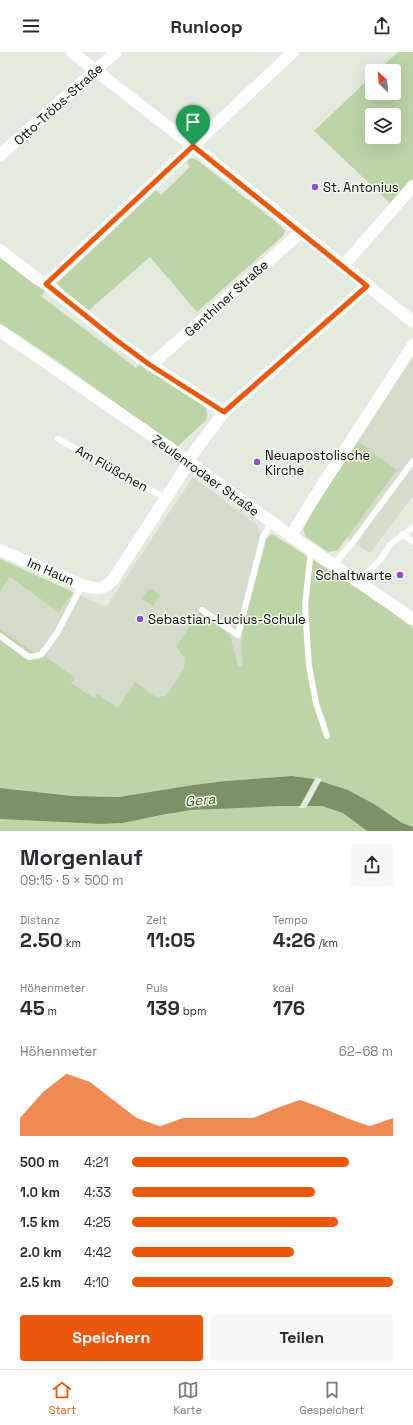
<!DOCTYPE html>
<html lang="de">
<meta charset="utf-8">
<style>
body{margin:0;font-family:"Space Grotesk",sans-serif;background:#f7f7f7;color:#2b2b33;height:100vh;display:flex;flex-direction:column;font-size:15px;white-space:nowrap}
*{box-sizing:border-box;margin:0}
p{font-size:13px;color:#7c7c81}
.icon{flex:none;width:22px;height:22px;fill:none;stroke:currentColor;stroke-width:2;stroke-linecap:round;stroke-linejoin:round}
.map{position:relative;height:779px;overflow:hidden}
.panel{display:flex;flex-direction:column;background:#fff;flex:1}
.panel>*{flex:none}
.needle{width:26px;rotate:334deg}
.buttons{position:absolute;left:365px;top:12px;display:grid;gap:8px}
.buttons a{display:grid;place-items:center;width:36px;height:36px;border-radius:4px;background:#fff;box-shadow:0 4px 16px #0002;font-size:20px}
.pin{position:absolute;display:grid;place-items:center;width:34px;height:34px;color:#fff;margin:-41px -17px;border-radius:50% 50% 50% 0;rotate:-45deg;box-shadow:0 0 4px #0007}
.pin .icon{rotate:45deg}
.round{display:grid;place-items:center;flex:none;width:42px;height:42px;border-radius:4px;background:#f7f7f7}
.head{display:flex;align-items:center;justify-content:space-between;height:68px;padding:0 20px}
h1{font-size:22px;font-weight:700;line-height:30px}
.metrics{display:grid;grid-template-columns:repeat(3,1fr);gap:6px;height:68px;padding:4px 20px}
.metrics div{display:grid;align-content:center}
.metrics b{font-size:20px;font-weight:700}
.metrics small{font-size:11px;font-weight:400}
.metrics p{font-size:11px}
.chart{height:112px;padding:8px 20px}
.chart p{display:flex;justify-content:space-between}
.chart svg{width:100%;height:72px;margin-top:4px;fill:#ea580c;opacity:.7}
.primary-button{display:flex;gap:8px;margin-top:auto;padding:8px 20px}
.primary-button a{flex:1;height:46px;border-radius:4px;background:#ea580c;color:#fff;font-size:16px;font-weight:700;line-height:46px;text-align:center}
.primary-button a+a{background:#f7f7f7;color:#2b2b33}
ul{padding:0 20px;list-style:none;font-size:13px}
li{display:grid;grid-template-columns:64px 48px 1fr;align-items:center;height:30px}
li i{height:10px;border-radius:5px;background:#ea580c}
header{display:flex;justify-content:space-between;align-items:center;height:52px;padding:0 20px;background:#fff;font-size:18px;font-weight:700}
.dock{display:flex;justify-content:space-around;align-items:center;height:56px;border-top:1px solid #e1e1e2;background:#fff;font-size:11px;color:#7c7c81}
.dock a{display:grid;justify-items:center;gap:2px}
.dock .current{color:#ea580c}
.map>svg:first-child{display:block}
.built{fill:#d4ddcb}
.green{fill:#bdd4a7;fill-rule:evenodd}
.water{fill:#7c9266}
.pier{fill:#e4eade}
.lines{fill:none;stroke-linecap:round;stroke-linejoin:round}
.lane{stroke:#fff;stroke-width:6}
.street{stroke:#fff;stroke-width:12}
.route-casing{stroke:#fff;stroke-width:8}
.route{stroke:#ea580c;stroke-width:5}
.poi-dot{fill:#954fc3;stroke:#f1f8ec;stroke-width:1.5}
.labels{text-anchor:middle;stroke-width:3;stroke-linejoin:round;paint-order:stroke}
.street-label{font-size:13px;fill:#0a0c09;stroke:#f1f8ec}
.poi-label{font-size:13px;fill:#0a0c09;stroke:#f1f8ec;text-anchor:start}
.water-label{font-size:14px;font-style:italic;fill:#3e5918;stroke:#f1f8ec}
</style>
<header><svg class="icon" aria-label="menu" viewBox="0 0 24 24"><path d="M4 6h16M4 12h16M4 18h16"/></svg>Runloop<svg class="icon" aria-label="share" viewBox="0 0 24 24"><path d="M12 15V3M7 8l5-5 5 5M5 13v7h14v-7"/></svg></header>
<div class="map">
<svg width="413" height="779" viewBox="0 0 413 779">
<rect width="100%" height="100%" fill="#e4eade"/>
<g class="built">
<path d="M413,298V444L370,501L347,486L397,418L355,387Z"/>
<path d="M193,425L257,473L260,483L267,486L271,484L287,626L0,694V507L106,555Z"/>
</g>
<g class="green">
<path d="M398,0H413V130L392,153L314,79L372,24V41H394V19H377ZM372,63H394V85H372Z"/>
<path d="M193,106L197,108L281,174L285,178L283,184L197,260L150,205L88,259L69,245L57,231L156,138L161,143L190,115L187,110L189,107Z"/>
<path d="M0,204L46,238L41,244L136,316L140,312L206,355L207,363L206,368L177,395L53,306L0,271Z"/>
<path d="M355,387L397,418L338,498L328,500L305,484L303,477L341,408Z"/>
<path d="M272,482L365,541L413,576V779L358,743L314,727L292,724L225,729L193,733L119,745L73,744L0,736V577L32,599L45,604L75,626L71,631L94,646L97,642L118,656L135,630L156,645L166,644L184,617L185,607L176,594L200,560L230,583L238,615L243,614L241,596L243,576L267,486Z"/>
<path d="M0,507L73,540L59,560L10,525L0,539Z"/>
<path d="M150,536L160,543L153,554L142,547Z"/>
<path d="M282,754H322L343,761L367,779H0V767L101,772L123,771L184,759L221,756Z"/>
</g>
<path class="water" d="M292,724L314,727L348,738L374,752L402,771L413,775V779H367L343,761L322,754H282L191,758L162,763L123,771L101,772L0,767V736L73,744L119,745L193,733L225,729Z"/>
<path class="pier" d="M316,725L322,727L306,756H299Z"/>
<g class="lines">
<g class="lane">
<path d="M58,387L165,446"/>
<path d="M402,482L413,490"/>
<path d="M311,497L305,554L309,614L316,651L327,684"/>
<path d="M334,512L353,490L413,409"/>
<path d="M359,529L380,508L391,492L413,475"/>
<path d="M202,558L238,583L263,485L272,470"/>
<path d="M0,584L29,605L41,603L57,581L82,533"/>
</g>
<g class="street">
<path d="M72,0L249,138L413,270"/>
<path d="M0,103L116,0"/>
<path d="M0,198L36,226L46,232L116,288L151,313L224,360"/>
<path d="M343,214L413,134"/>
<path d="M46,232L293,0"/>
<path d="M0,279L170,396L291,484L413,567"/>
<path d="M151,313L301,180"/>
<path d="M291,484L312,449L413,293"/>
<path d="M0,498L82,533C96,537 102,539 113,528L184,418L192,403L224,360L367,234"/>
</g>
</g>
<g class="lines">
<defs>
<path id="route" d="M193,94L367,234L224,360L150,313L116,288L46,232Z"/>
</defs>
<use href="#route" class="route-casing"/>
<use href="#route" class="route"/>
</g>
<g class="poi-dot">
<circle cx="315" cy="135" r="4"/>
<circle cx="257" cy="410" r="4"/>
<circle cx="400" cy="523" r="4"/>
<circle cx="140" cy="567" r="4"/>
</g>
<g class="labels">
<g class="street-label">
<text transform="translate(58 52) rotate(-42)" y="5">Otto-Tröbs-Straße</text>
<text transform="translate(226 246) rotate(-42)" y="5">Genthiner Straße</text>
<text transform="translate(112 416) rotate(29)" y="5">Am Flüßchen</text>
<text transform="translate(206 423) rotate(36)" y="5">Zeulenrodaer Straße</text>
<text transform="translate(51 519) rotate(23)" y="5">Im Haun</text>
</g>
<g class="poi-label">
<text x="323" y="140">St. Antonius</text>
<text x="265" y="408">Neuapostolische<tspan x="265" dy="15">Kirche</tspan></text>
<text x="392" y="528" text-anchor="end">Schaltwarte</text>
<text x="148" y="572">Sebastian-Lucius-Schule</text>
</g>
<g class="water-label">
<text transform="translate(200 748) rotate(-6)" y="5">Gera</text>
</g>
</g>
</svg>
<div class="buttons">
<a><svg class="needle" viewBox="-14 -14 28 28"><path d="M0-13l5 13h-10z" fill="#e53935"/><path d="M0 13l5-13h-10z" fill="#7c7c81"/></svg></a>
<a><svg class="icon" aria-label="layers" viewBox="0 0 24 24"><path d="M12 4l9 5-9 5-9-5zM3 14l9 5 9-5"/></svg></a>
</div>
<div class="pin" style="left:193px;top:94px;background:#1e9e55"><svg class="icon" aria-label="arrive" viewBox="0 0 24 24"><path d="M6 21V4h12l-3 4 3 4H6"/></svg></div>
</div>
<section class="panel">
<div class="head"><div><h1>Morgenlauf</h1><p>09:15 · 5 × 500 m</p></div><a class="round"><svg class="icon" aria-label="share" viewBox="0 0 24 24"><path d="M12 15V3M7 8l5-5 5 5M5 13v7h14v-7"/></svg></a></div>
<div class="metrics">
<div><p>Distanz</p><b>2.50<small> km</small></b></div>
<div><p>Zeit</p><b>11:05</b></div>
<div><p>Tempo</p><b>4:26<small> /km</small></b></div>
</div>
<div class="metrics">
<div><p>Höhenmeter</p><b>45<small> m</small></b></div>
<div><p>Puls</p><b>139<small> bpm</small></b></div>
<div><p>kcal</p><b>176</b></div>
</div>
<div class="chart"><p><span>Höhenmeter</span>62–68 m</p>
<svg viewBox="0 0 160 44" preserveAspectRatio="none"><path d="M0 44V33L10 17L20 6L30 11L40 22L50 33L60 38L70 33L80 33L90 33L100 33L110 27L120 22L130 27L140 33L150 38L160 33V44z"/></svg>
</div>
<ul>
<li><b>500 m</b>4:21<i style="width:83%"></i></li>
<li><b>1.0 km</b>4:33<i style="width:70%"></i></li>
<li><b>1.5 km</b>4:25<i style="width:79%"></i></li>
<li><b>2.0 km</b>4:42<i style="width:62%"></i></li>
<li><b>2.5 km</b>4:10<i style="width:100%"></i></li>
</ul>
<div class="primary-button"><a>Speichern</a><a>Teilen</a></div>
</section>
<nav class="dock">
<a class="current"><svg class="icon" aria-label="home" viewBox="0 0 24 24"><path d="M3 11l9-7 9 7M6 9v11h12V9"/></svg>Start</a>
<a><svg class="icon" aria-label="map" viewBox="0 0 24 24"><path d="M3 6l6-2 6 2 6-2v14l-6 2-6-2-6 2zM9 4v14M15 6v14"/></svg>Karte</a>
<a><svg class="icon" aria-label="saved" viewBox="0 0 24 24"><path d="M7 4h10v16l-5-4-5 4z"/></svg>Gespeichert</a>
</nav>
